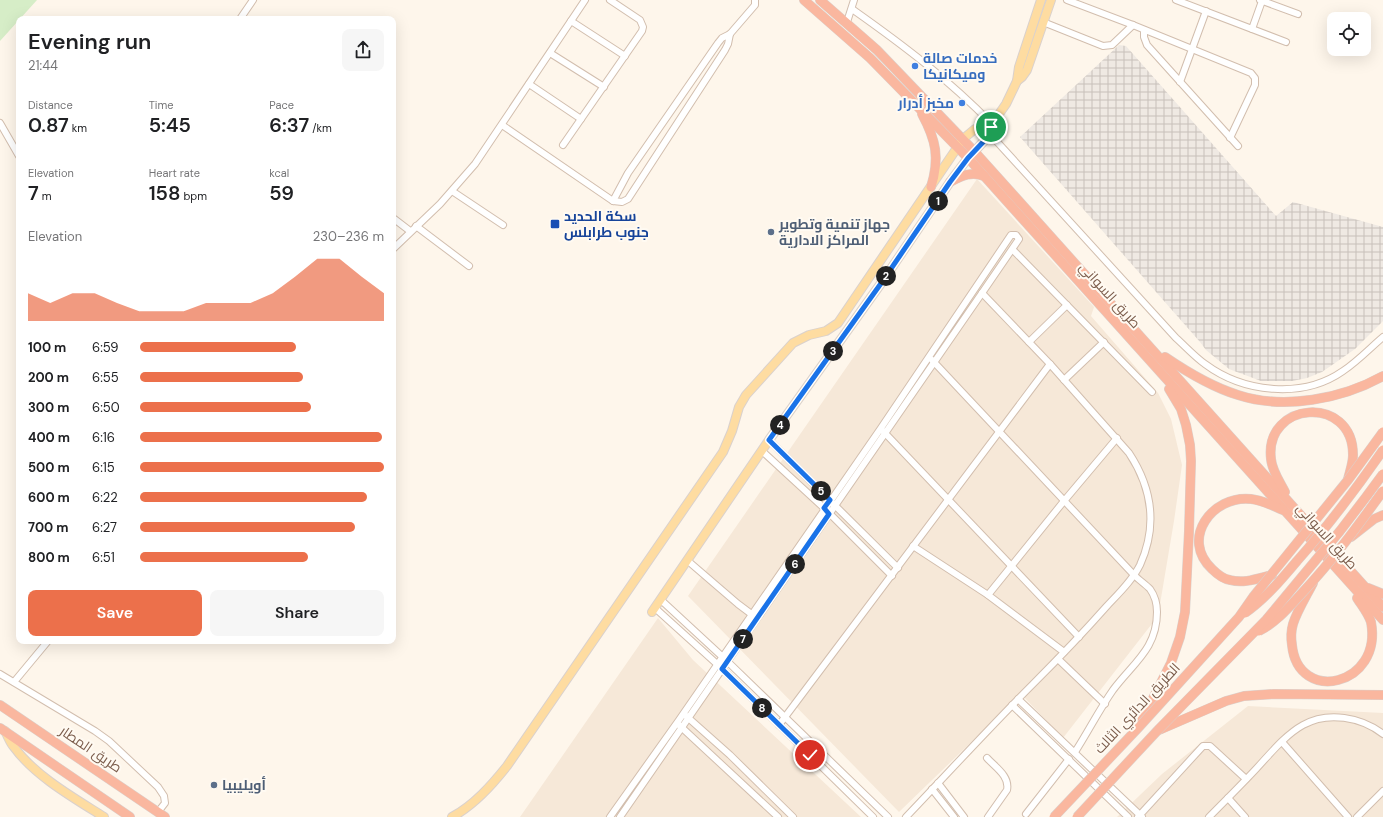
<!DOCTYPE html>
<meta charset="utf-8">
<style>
body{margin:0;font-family:"DM Sans",Cairo,sans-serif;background:#f6f6f6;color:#202124;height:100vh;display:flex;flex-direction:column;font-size:15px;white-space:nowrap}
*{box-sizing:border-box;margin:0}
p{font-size:13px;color:#757577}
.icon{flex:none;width:22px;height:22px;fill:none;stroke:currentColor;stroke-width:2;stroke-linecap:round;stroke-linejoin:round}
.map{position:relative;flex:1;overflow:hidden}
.details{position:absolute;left:16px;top:16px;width:380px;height:628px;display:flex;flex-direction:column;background:#fff;border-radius:8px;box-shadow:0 4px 16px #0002}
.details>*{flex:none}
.buttons{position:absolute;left:1327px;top:12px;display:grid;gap:8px}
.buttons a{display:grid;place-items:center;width:44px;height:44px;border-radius:8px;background:#fff;box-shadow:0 4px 16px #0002;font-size:20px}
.pin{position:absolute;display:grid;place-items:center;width:34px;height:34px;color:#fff;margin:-17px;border:2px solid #fff;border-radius:50%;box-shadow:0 1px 4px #0007}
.km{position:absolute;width:20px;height:20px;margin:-10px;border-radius:50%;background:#222;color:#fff;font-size:11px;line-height:20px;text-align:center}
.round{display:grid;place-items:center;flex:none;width:42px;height:42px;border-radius:8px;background:#f6f6f6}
.overview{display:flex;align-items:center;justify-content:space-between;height:68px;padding:0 12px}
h1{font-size:22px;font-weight:600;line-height:30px}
.metrics{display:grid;grid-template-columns:repeat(3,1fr);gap:6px;height:68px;padding:4px 12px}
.metrics div{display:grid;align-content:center}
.metrics b{font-size:20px;font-weight:600}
.metrics small{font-size:11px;font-weight:400}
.metrics p{font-size:11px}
.chart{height:112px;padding:8px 12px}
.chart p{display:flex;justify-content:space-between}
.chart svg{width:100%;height:72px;margin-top:4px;fill:#ec704b;opacity:.7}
.cta{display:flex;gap:8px;margin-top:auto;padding:8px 12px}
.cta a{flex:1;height:46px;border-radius:8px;background:#ec704b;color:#fff;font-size:16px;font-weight:600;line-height:46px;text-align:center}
.cta a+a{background:#f6f6f6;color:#202124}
ul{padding:0 12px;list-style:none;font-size:13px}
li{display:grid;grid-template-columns:64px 48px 1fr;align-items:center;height:30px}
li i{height:10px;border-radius:5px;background:#ec704b}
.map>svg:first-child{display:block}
.residential{fill:#f6e8d8}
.industrial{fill:url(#industrial-grid)}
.green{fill:#d6edc7}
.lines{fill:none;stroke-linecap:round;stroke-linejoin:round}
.minor-casing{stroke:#d2beae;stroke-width:8}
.major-casing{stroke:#dad1cd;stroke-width:10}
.highway-casing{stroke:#dad1cd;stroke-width:10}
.minor{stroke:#fff;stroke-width:6}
.major{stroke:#fedca1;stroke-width:8}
.highway{stroke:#fab79f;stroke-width:9}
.highway-bridge-casing{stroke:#dad1cd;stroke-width:10;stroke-linecap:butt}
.highway-bridge{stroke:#fab79f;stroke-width:9}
.route-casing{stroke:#fff;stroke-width:8}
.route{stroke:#1a73e8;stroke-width:5}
.shop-dot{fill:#3f7fe0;stroke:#fffaf2;stroke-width:1.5}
.transit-dot{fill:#1a4fb4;stroke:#fffaf2;stroke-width:1.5}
.service-dot{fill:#5c6f8a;stroke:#fffaf2;stroke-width:1.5}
.labels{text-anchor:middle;stroke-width:4;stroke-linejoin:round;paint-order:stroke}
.shop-label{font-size:14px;font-weight:bold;fill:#366cbe;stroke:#fffaf2;text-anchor:start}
.transit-label{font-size:14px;font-weight:bold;fill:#164399;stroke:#fffaf2;text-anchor:start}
.service-label{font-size:14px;font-weight:bold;fill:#4e5e75;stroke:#fffaf2;text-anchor:start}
.street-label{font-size:14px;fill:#7b5c4b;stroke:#fffaf2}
</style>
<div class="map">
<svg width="1383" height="817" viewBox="0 0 1383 817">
<defs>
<pattern id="industrial-grid" width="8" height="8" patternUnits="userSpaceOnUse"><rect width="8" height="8" fill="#efe9e3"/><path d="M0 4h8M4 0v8" fill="none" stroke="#c7c0ba"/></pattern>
</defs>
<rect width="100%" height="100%" fill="#fef6eb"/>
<g class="residential">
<path d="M977,179L1094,307L1091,316L1158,393L1171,419L1182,465L1174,521L1158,616L1063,738L1021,694L899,812L688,596Z"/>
<path d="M658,618L693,660L861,817H520Z"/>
<path d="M1248,706L1383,713V817H1117L1162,774Z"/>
</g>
<path class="industrial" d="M1119,45L1126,46L1276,216L1293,202L1383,227V321L1355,349L1322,372L1307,378L1292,381H1261L1229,369L1206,350L1200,342L1020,137Z"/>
<path class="green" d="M0,0H37L0,41Z"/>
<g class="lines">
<defs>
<g id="minor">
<path d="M1067,0L1133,25L1251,73L1255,78V85L1230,138"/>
<path d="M1176,0L1286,42"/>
<path d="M1260,0L1298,14"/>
<path d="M852,9C903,45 948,79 992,124"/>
<path d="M240,19L253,0"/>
<path d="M571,21L625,56"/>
<path d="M847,22L854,0"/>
<path d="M1043,22L1103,46L1112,45L1133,25"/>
<path d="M1252,29L1262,1"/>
<path d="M1144,30V37L1147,45L1238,146"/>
<path d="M550,53L604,87"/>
<path d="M1180,82L1206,11"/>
<path d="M529,84L581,119"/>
<path d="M0,123L19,156"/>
<path d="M502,125L613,201L622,202L628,199L725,50L728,44L730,34"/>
<path d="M989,133L1176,338C1185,346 1195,357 1205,364C1244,393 1303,399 1343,371C1358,361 1370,348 1383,337"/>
<path d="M563,145L642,31L643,27L640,20L610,0"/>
<path d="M452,191L503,225"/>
<path d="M613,201L628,173L718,43L722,38L730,34L755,5V0"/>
<path d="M393,218L410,231"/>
<path d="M416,226L469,266"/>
<path d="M393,249L440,204L475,164L585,0"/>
<path d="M1013,250L1152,392"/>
<path d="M1029,342L1067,305"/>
<path d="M932,360L1134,575C1139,580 1145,584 1150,589C1155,596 1157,604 1157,612C1157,649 1133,663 1113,690C1099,710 1088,732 1075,752"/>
<path d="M1064,380L1104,342"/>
<path d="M883,431L1079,637"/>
<path d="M769,440L898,568"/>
<path d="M762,451L824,508L892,576"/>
<path d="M913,546L988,595L1064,652"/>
<path d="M688,561L738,604L754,616"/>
<path d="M988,595L1064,501L1117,438"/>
<path d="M661,600L727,661L888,817"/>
<path d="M655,608L717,664L873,817"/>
<path d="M1058,659L1105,704"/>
<path d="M0,674L95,731L109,741L158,787L164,796L165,803L158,812"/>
<path d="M14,682L48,641"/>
<path d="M1018,699L1142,817"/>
<path d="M1012,705L1128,817"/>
<path d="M685,715L730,755L793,817"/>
<path d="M679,725L778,817"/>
<path d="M779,725L1050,364"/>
<path d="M1282,742L1348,817"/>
<path d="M987,758C995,767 1010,776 1007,790L988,817"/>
<path d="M938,783L964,817"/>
<path d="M932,789L954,817"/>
<path d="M1228,798L1245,817"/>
<path d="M1026,814L1069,759"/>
<path d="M610,817L679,720L881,428L1011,235H1016L1019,239L982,293L620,817"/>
<path d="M906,817C948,773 990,727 1033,684C1058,659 1083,633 1106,607C1118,594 1132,581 1140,565C1158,525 1152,488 1129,453L1050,364L982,293"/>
<path d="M1138,817L1203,746H1210L1246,779"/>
<path d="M1209,817C1225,801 1241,785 1256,769C1270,754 1285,735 1303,725C1328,711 1361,717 1383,734"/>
<path d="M1357,817L1383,791"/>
</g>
<g id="major">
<path d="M1017,81L1022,77L1027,70L1051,0"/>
<path d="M652,612L769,440L882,282L950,182L968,158L986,139L992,124L1006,104L1017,81L1019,67L1041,0"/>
<path d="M5,731C8,736 10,743 14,747C35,776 74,798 104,817"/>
<path d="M452,817C474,805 491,786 507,766L723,452L732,431L739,407L746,395L793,343L809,335L826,331L838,323L963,139L975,129L992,124"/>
</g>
<g id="highway">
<path d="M804,0L870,58L968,158L1383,620"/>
<path d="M820,0L877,50L974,151L1383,607"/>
<path d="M922,114C936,140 940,158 931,187"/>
<path d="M950,182C962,176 971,171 984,176"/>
<path d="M1165,357C1187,372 1212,387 1238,395C1284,410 1342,399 1383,376"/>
<path d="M1285,492C1280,482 1272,471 1271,459C1264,401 1353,394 1353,455C1353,463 1350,471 1348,479"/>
<path d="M1351,537L1374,519L1383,515"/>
<path d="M1272,575C1259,578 1244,584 1230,580C1223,579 1217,574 1212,569C1180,539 1212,495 1251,499C1262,500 1273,506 1283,510"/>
<path d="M1313,583C1307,595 1297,611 1293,624C1291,631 1291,639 1292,645C1298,705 1383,686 1371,622C1368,613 1362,606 1357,598"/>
<path d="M1368,588L1383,594"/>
<path d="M0,705L165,817"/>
<path d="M1141,722L1171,663L1180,637L1185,612L1189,531L1191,461L1190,445L1186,425L1181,409L1169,389"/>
<path d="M0,728L130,817"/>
<path d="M1159,730L1226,701L1244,696L1274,694L1383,695"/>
</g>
</defs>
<use href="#minor" class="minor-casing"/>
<use href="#major" class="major-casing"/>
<use href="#highway" class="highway-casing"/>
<use href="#minor" class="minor"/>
<use href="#major" class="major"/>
<use href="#highway" class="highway"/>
<defs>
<g id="highway-bridge">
<path d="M1245,613C1265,599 1281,580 1297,561C1328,526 1356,489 1383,450"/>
<path d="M1259,631C1277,622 1289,607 1302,593C1333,560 1357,527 1383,491"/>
<path d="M1054,817L1139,727L1239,617L1253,597L1348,480L1383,432"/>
<path d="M1077,817L1158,730L1266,620L1340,531L1366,497L1383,474"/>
</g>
</defs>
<use href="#highway-bridge" class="highway-bridge-casing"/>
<use href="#highway-bridge" class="highway-bridge"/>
</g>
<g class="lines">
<defs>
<path id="route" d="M810,755L722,669L829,514L824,508L830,500L769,440L882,282L950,182L968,158L986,139L991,127"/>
</defs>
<use href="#route" class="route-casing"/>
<use href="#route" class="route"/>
</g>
<g class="shop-dot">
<circle cx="915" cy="66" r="4"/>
<circle cx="962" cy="103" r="4"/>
</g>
<rect class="transit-dot" x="550" y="219" width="10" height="10" rx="2"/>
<g class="service-dot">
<circle cx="771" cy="232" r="4"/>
<circle cx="214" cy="785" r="4"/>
</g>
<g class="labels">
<g class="shop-label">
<text x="923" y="63">خدمات صالة<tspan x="923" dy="16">وميكانيكا</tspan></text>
<text x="954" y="108" text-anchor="end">مخبز أدرار</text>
</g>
<g class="transit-label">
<text x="564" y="221">سكة الحديد<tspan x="564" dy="16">جنوب طرابلس</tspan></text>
</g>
<g class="service-label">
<text x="779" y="229">جهاز تنمية وتطوير<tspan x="779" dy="16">المراكز الادارية</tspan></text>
<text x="222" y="790">أويليبيا</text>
</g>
<g class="street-label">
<text transform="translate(1110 295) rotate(48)" y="5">طريق السواني</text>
<text transform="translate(1327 536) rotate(48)" y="5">طريق السواني</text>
<text transform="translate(1137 708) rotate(-47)" y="5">الطريق الدائري الثالث</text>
<text transform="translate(91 749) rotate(34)" y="5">طريق المطار</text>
</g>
</g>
</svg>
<div class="buttons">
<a><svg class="icon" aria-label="locate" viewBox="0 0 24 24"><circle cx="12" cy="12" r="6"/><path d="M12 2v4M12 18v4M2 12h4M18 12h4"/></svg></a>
</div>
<div class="pin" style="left:991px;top:127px;background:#1e9e55"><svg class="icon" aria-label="arrive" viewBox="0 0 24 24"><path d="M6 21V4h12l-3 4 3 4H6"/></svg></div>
<div class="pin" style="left:810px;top:755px;background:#d93025"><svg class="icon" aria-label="check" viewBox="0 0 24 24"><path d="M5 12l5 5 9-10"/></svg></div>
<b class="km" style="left:938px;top:201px">1</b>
<b class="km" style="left:886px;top:276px">2</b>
<b class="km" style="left:833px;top:351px">3</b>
<b class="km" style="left:780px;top:425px">4</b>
<b class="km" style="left:821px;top:491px">5</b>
<b class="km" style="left:795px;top:564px">6</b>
<b class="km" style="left:743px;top:639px">7</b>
<b class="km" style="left:762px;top:708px">8</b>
<section class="details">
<div class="overview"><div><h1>Evening run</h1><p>21:44</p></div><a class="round"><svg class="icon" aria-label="share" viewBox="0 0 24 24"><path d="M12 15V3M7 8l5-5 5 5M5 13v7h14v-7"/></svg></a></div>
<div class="metrics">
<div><p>Distance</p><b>0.87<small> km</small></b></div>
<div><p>Time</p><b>5:45</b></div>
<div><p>Pace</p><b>6:37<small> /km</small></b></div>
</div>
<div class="metrics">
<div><p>Elevation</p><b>7<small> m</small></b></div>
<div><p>Heart rate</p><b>158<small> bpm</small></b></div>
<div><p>kcal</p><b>59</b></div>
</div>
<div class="chart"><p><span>Elevation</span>230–236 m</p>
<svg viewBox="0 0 160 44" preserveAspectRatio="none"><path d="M0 44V27L10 33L20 27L30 27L40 33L50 38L60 38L70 38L80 33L90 33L100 33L110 27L120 17L130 6L140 6L150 17L160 27V44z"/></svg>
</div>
<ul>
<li><b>100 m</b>6:59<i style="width:64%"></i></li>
<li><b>200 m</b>6:55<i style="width:67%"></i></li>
<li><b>300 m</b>6:50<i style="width:70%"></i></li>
<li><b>400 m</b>6:16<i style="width:99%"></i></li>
<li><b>500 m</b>6:15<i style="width:100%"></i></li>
<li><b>600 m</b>6:22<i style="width:93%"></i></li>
<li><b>700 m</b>6:27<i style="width:88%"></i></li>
<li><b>800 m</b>6:51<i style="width:69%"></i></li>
</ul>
<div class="cta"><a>Save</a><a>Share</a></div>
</section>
</div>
